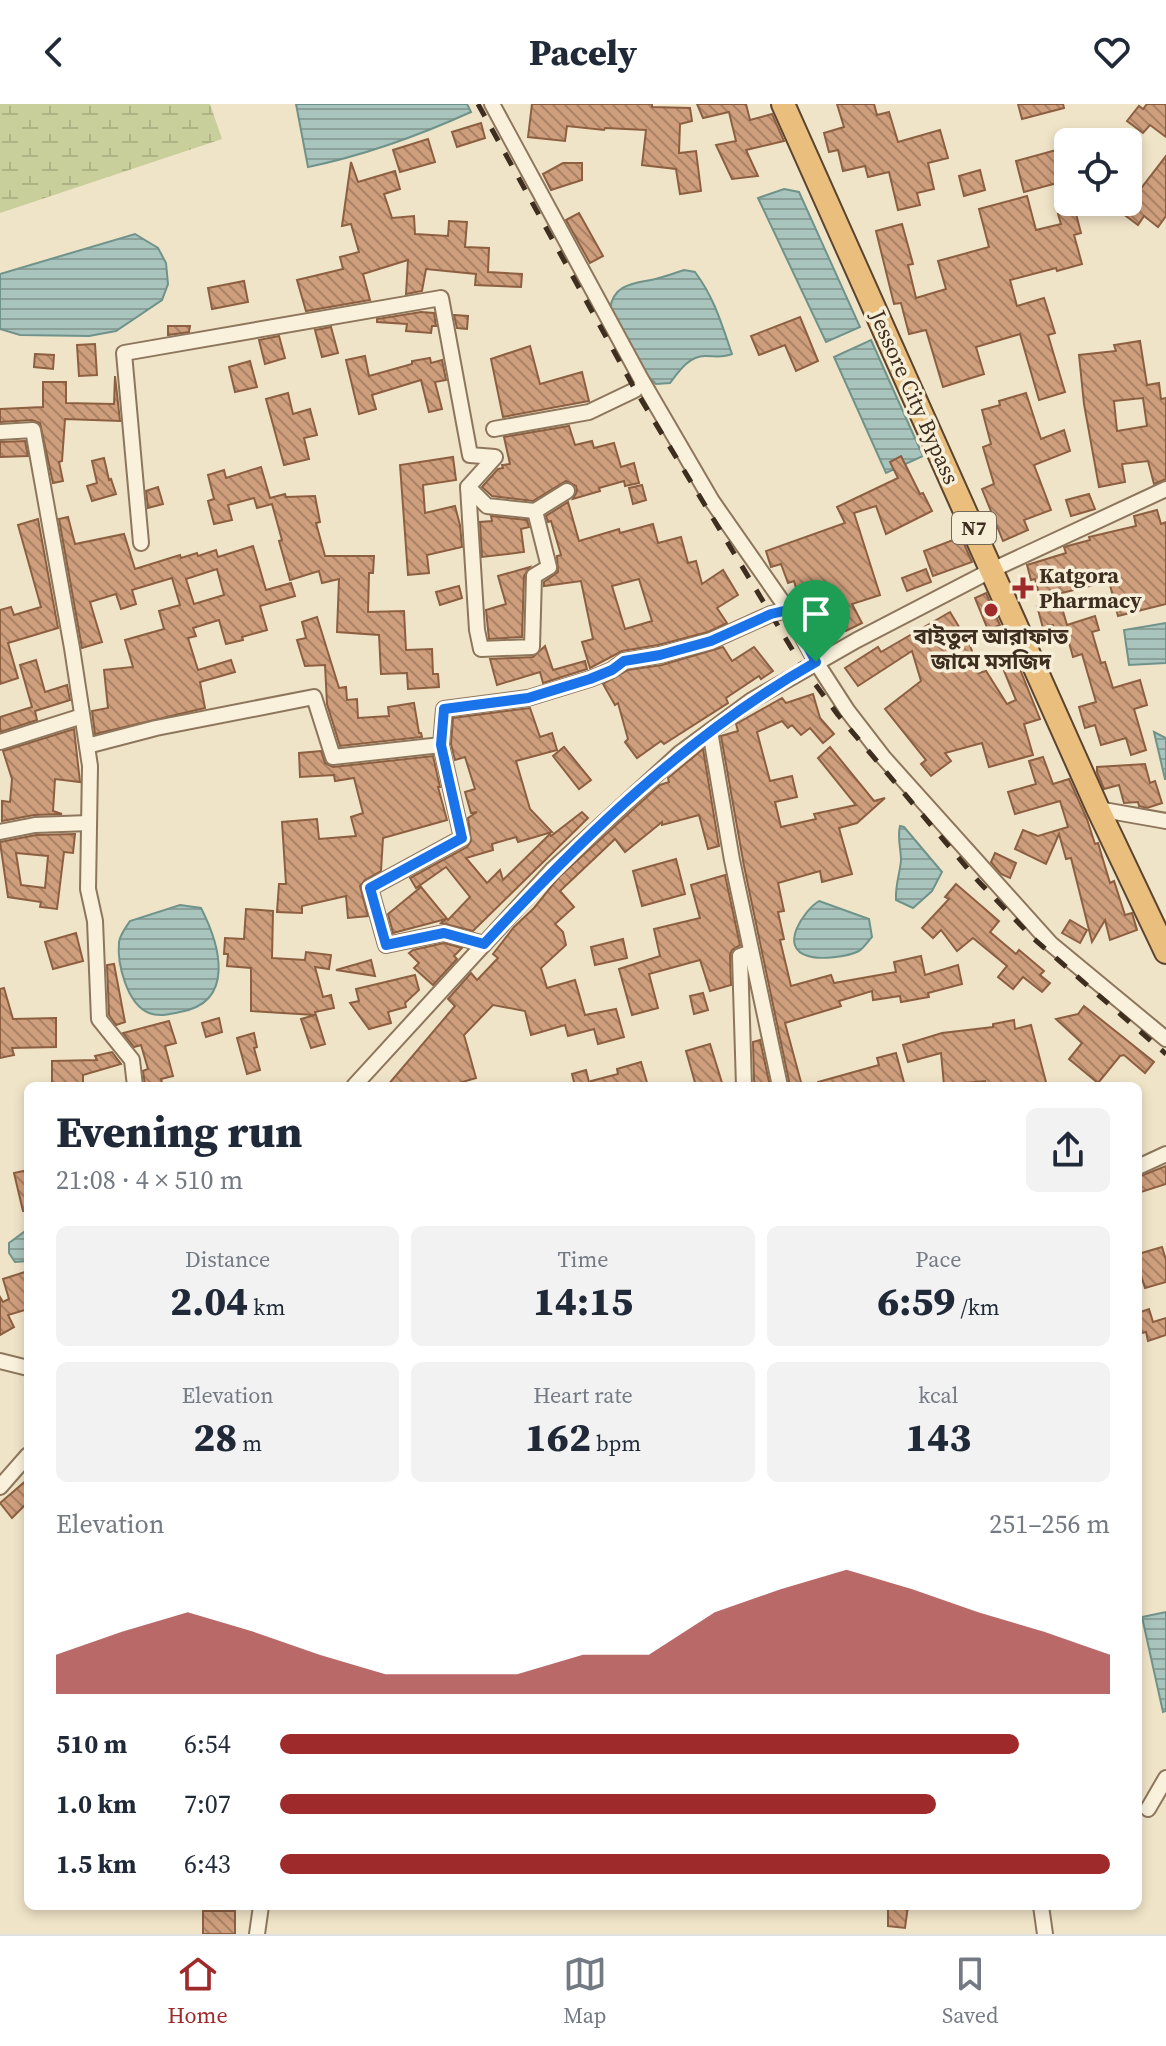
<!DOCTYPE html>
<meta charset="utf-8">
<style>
body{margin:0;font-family:"Source Serif 4","Noto Sans Bengali",serif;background:#f2f2f3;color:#1f2937;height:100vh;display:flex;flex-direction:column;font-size:30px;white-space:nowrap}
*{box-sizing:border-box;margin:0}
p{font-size:26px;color:#747a83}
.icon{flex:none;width:44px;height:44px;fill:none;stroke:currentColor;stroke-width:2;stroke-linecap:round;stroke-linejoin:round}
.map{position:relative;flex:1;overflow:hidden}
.panel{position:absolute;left:24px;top:978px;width:1118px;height:828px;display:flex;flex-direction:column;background:#fff;border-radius:12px;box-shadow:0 4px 12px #0003}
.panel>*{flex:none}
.buttons{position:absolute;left:1054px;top:24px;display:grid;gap:16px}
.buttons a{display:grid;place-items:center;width:88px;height:88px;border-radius:12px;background:#fff;box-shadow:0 4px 12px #0003;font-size:40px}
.pin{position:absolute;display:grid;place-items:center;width:68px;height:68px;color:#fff;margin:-82px -34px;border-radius:50% 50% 50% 0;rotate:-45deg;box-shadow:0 0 8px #0007}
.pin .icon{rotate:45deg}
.round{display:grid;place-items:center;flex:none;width:84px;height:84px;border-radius:12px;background:#f2f2f3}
.overview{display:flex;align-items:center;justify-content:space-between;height:136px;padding:0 32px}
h1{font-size:44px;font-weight:800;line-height:60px}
.metrics{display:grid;grid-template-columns:repeat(3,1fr);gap:12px;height:136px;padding:8px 32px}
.metrics div{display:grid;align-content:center;border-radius:12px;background:#f2f2f3;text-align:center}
.metrics b{font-size:40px;font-weight:800}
.metrics small{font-size:22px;font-weight:400}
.metrics p{font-size:22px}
.chart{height:224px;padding:16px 32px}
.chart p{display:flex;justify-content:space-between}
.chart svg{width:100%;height:144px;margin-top:8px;fill:#9e2a2b;opacity:.7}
ul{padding:0 32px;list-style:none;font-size:26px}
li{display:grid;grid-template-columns:128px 96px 1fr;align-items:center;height:60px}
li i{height:20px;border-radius:10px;background:#9e2a2b}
header{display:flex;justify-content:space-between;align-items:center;height:104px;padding:0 32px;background:#fff;font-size:36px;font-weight:800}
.dock{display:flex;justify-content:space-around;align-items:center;height:112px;border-top:2px solid #e0e1e3;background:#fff;font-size:22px;color:#747a83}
.dock a{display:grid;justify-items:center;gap:4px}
.dock .on{color:#9e2a2b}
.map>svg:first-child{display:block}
.wetland{fill:url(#wetland-marsh)}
.water{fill:url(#water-rules);stroke:#6f938a;stroke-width:2}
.building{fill:url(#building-back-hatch);stroke:#8d5f41;stroke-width:2;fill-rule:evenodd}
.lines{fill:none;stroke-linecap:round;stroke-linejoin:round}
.minor-casing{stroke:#8d765c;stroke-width:18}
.trunk-casing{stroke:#5b4430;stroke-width:26}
.minor{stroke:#faf1dc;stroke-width:14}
.trunk{stroke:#eabe7c;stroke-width:22}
.rail{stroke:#3d2e20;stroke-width:5;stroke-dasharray:14 14;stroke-linecap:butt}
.route-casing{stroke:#fff;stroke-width:16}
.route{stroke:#1a73e8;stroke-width:10}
.poi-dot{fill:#9e2a2b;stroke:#f7eed8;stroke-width:3}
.labels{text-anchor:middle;stroke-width:7;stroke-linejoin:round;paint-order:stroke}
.shield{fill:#f7eed8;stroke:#756857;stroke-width:2}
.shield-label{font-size:20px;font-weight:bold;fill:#3d2e20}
.street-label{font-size:22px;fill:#3d2e20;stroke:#f7eed8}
.poi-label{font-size:22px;font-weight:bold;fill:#3d2e20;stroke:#f7eed8;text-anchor:start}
</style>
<header><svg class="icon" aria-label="back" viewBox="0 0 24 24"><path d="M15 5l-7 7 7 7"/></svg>Pacely<svg class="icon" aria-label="heart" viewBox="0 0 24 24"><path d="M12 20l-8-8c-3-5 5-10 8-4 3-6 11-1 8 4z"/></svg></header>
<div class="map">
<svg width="1166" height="1830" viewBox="0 0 1166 1830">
<defs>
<pattern id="wetland-marsh" width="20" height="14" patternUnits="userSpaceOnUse" patternTransform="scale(2)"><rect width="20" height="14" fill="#c9cf9b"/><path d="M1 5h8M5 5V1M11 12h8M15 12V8" fill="none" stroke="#aeb285"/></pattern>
<pattern id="water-rules" width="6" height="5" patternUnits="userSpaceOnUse" patternTransform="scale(2)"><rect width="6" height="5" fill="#a9c4bc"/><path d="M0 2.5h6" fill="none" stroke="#8ba098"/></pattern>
<pattern id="building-back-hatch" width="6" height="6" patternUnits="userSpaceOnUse" patternTransform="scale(2)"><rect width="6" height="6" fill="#cf9f7d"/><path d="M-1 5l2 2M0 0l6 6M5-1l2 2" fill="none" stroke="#a98266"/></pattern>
</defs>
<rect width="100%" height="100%" fill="#f0e4c8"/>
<path class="wetland" d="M0,0H210L222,35L0,109Z"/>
<g class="water">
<path d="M296,0H467L471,8C418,32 366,51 308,63Z"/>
<path d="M784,85L799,88L860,223L826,238L758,94Z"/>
<path d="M135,130L158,144L166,159L168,180L162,196L116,227L89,232L20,231L0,225V170Z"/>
<path d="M684,166L695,168C714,193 722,221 732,250C723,254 715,252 705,252C689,252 679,267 670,279L656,280L642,267L610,205C614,177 638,180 659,174C667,172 675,169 684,166Z"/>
<path d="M871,236L923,352L886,369L834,253Z"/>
<path d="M1166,519V559L1129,561L1124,526Z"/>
<path d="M1154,628L1166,634V675H1165Z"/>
<path d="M900,722L904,723L942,768L932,787L913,804L896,796C895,781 900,770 901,756C901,744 897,734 900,722Z"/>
<path d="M819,797L869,815L872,833C868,837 864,844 859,847C847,853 820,856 808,852C778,844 804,806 819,797Z"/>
<path d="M180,801L201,804C220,841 236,898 180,908C170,910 159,913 149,909C127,900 117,860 119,838C120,831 126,823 130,817Z"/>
<path d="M28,1125V1157L15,1158L9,1149V1139Z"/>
<path d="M1166,1508V1607L1163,1608L1142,1513Z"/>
</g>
<g class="building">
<path d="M532,0H652V3L690,4L692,17L680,20L679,49L696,47L701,87L680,90L676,65L642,61L646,26L605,24L604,26L567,22L565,37L528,33Z"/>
<path d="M697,0H746L750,16L772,10L784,37L746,46L758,72L732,75L716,41L736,37L729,8L703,14Z"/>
<path d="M837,0H874L877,11L889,8L898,38L940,26L948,54L928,59L934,85L917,89L920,101L898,106L889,68L868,73L865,62L843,67L838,46L829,48L824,29L844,23Z"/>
<path d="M1018,0H1063L1064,4L1022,15Z"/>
<path d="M1147,0H1166V33L1150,21L1143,29L1127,17L1139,2L1143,5Z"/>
<path d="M481,19L485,34L457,43L452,28Z"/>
<path d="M428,35L435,58L400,68L393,46Z"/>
<path d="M1060,45L1068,76L1024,88L1016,57Z"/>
<path d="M1166,52V112L1158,123L1144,112L1138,121L1122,109Z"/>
<path d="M351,58L358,78L395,67L400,85L384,90L392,114L414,112L415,130L448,132L449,117L467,118L465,143L489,144L488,168L522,170L521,183L475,181L476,170L426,165L422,187L406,190L408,156L363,170L370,196L306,207L297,176L343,165L340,153L359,148L351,120L342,122Z"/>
<path d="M563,59H582V76L551,86L543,70Z"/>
<path d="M980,66L985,86L964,92L959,72Z"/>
<path d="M1027,92L1036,126L1061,120L1058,110L1075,106L1081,129L1074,131L1082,160L1057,167L1056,164L1010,176L1017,202L1044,194L1055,229L1048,231L1065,288L1039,296L1020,230L976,243L984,270L943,283L926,226L909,230L901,199L894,200L876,127L902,120L913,160L908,161L916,194L946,185L938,157L989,143L979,105Z"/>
<path d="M579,109L603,152L590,159L566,116Z"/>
<path d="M244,177L248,198L212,205L208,184Z"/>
<path d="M421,208L434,209L436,222H432L431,229L406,227L407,220L377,218V215Z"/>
<path d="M454,211L468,212L467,225L457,224Z"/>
<path d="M800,213L818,257L796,267L785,241L759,251L751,232Z"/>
<path d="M168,222H190L189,228L168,231Z"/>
<path d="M331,223L338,249L322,253L315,226Z"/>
<path d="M279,232L285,254L265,260L259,236Z"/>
<path d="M1140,237L1147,281L1159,279L1161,295L1166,294V375L1154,380L1148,357L1122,360L1125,378L1099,383L1084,300L1079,251L1116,247L1114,241ZM1143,294L1147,322L1117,327L1114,297Z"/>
<path d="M95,240L97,271L79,272L77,241Z"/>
<path d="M530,242L540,280L582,268L589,297L503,313L491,255Z"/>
<path d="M35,250L54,251L53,265L34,263Z"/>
<path d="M365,252L369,272L412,260V257L430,254L431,259L442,256L446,276L435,278L442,305L429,308L421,276L372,291L376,305L359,310L346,256Z"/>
<path d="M250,257L257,283L235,288L229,263Z"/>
<path d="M115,272L120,317L65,315L62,357L59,358L63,377L53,379L40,319L32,316L0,318V305L43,303V278H66V299L114,300Z"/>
<path d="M288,289L293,310L310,305L317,331L304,334L309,355L284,361L266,295Z"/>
<path d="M1026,289L1041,335L1064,326L1070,347L1034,361L1051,406L1024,416L1028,426L1003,437L982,385L994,380L983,343L991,340L982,306L1000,301L999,297Z"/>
<path d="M569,322L575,341L592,337L594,344L614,339L621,363L634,359L639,379L625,382L624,377L599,384L600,387L573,395L577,387L576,382L566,377L533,397L492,392L482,383L498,365L503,364L502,361L510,360L504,333Z"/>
<path d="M25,337L28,352L0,353V338Z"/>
<path d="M901,352L920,390L923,389L932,407L886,430L876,402L854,409L880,491L852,500L862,519L846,527L836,509L806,518L794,477L788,479L781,460L771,463L766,447L845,419L837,403L898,374L890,358Z"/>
<path d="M453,353L456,376L423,381L425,409L455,402L460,421L462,443L427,451L429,469L408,471L400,361Z"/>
<path d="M104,354L109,376L111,375L116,390L92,397L87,382L97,379L92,357Z"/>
<path d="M261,363L270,394L285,390L286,393L315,392L320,418L316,419L325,452H374L373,469H369L368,508L404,507L406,546L432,545L433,570H438L439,583L408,585L407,569L381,570L379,531L337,528L339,475L322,479L319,467L290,476L279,437L282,436L272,400L257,404L254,394L228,401L232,416L214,420L208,397L214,395L208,371L224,366L226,374Z"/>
<path d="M642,381L646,396L633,400L629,384Z"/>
<path d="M158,383L163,400L148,404L146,387Z"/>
<path d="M1089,390L1095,405L1071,412L1066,396Z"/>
<path d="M568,398L579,437L619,425L620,429L653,420L658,439L681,433L688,459L696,457L702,480L723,466L738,491L717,504L727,519L708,528L658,541L622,547L590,564L582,538L593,535L581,477L544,482V478L558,468L557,452L561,451L551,417L548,418L546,412ZM639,475L652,517L625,525L612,482Z"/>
<path d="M1157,406L1161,420L1166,418V500L1118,512L1109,477L1058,490L1067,521L1095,512L1099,526L1092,528L1101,559L1105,558L1113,584L1140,576L1147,601L1134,605L1146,646L1131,651L1126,634L1101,641L1095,621L1085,624L1079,603L1096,598L1082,550L1073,553L1068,535L1058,538L1053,521L1043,524L1037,502L1042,501L1035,475L1031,476L1027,461L1066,449L1064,443L1090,436L1089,433L1136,422L1134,412Z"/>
<path d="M491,412L527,416L529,423L521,425L524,448L482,453L480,418L492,417Z"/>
<path d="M68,413L75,440L124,430L135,465L180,451L181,454L197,449L198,452L216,446L218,453L253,442L266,486L291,479L295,492L260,502L267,526L242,533L243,536L226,540L219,516L193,524L196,532L188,534L198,566L231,556L235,568L200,578L205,604L95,630L92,607L108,604L104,566L133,563L125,536L164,525L159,507L180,501L172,474L132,486L136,500L121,505L116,490L90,498L102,538L82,544L59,415ZM217,465L224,491L194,500L186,475Z"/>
<path d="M38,415L58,524L8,539L18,574L0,580V506L11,503L14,511L41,503L18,421Z"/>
<path d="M961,433L972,458L933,472L924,447Z"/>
<path d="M530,463L524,472L522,533L489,535L486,506L506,500L498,472Z"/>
<path d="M926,465L931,478L907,487L902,474Z"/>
<path d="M459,482L462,494L440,501L436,488Z"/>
<path d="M986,489L1000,521L988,526L975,494Z"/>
<path d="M950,508L970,541L979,569L986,567L1007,600L1016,596L1002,562L1017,558L1040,615L1024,620L1033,651L989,663L982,639L945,649L951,657L931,672L921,660L926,656L885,605L921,577L912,547L858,582L845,564L878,543L881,548Z"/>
<path d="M317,513L339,584L346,583L347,596L357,595L358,614L389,612L388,603L414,599L419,629H421L422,633L340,642L327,600L325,561L305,562L297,536L306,534L302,518Z"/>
<path d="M545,542L553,566L585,557L587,565L543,579L540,568L497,581L490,555L533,553Z"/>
<path d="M723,543L732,557L754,543L773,567L761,575L759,572L726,594L728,599L664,640L661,637L637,654L625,638L628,635L618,599L615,601L603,580L628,566L662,561Z"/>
<path d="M36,556L45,588L67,581L70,596L35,607L37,616L0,628V613L32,603L20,561Z"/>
<path d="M813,590L820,614L834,630L823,639L810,624L801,631L792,621L788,624L782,617L757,628L770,677L792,672L797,693L775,698L781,723L816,715L814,710L856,701L818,654L830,643L874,697L885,694L857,719L839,724L852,770L822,778L820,767L778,779L784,807L778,808L784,835L780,836L791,882L831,871L834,879L896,868L894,858L921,852L925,871L958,861L962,880L928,889L929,893L901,898L900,892L873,896L872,887L839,897L841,902L785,919L802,982H790L744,762L721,632L738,627L736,620L782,594L786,599Z"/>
<path d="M530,604L540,633L552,629L557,646L516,657L530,705L552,728L518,738L516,733L492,740L493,746L466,754L487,779L500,766L503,776L550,730L551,732L582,708L588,714L473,827L441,819L446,815L393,829L388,810L421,783L448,816L470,793L446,763L416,784L410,774L467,743L471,737L468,714L477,708L471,709L465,688L475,685L465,653L455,656L451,640L453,614Z"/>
<path d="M74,625L80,678L55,675L53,707L62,710L34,711L2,717V697L10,698L12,675L3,647Z"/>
<path d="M564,643L591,676L579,685L553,652Z"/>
<path d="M703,645L719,742L708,745L699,711L662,721V718L625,748L615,735L560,787L574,803L555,820L563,828L566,841L541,864L547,884L575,876L585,911L616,905L624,933L598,940L594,925L568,932L565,921L531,931L525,907L493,901L464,931L476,974L459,979V982H387L455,902L448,895L471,869L477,876L480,873L498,854L493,850L514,823L534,804L559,773L660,681L669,678L668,674Z"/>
<path d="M321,647L325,659L333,663L433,652L440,683H438L447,716L383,734L381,767L365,776L360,782L368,812L348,814L346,792L302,802V809L277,808L279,780H286L282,718L317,715L319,735L356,732L351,713L363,709L354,674L335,677L334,671L300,673L299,649Z"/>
<path d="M1043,653L1053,680L1069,675L1087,715L1095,740L1098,739L1110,779L1114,777L1125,811L1132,809L1137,826L1110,836L1105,816L1092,838L1071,754L1066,755L1059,730L1046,760L1015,745L1023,726L1038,732L1068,723L1060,697L1015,710L1008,688L1036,680L1029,657Z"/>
<path d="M1145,660L1150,679L1155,677L1162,699L1147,704L1139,702L1138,698L1124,699L1119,681L1104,685L1097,668V663Z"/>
<path d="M75,730L73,749L64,748L57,805L40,803L41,798L8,793L0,738L36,731ZM16,749L48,752L45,784L21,781Z"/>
<path d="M995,749L1016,759L1010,774L1001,770L991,758Z"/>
<path d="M676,755L685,790L642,802L633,767Z"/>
<path d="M725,771L740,841L732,846L730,851L731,881L710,887L700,856L649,870L658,904L632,911L619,865L660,852L654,825L700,814L691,781Z"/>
<path d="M956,780L999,817L990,828L1016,850L1019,846L1044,867L1040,871L1050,879L1042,888L1023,873L1013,885L998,873L1007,862L973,834L957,847L941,826L933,834L922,824L949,795L945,793Z"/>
<path d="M246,805L273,807L272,854L305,856L306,848L331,851L329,865L315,863L323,893L331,891L334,904L315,908L325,940L311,944L301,915L315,911L251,907V864L227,862L228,850H224L225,834L244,835Z"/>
<path d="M1070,816L1087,826L1080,839L1062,829Z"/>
<path d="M76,829L83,857L53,865L45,838Z"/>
<path d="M623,835L627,854L595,861L591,843Z"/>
<path d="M444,839L462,844L454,852L457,855L433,881L414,864L419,859L409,849L413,846Z"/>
<path d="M371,856L375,872L336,866Z"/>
<path d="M114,860L125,918L116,921L109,911L107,861Z"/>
<path d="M415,871L419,886L405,899L406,903L388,908L391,919L369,925L350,899L359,897L356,885Z"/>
<path d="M4,884L13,915L56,914V943L12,944L14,951L0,954V885Z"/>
<path d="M703,889L708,906L694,910L690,892Z"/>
<path d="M1084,902L1154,958L1145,969L1124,951L1120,952L1098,979L1069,955L1082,939L1056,915L1078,910Z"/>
<path d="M219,914L222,928L206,933L202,919Z"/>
<path d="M1014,916L1015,925L1031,921L1047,982H986L985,977L944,981L941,949L908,958L903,941L942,929L993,923V920Z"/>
<path d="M169,917L176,939L165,942L173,972L161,975L163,982H145L143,967L148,965L141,941L134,943L123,929Z"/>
<path d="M254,929L257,943L254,944L260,966L247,970L237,934Z"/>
<path d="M760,936L770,982H756L754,976L753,938Z"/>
<path d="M710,940L723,982H696L686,947Z"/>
<path d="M112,948L121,960L83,971V982H52V957L97,956L95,952Z"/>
<path d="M896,949L905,982H818V978L879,961L877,954Z"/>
<path d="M641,958L648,982H591V977L618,970L617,965Z"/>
<path d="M586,966L590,982H575L572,970Z"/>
<path d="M1166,1062V1080L1138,1089V1073Z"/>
<path d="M28,1066V1107H23L14,1069Z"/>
<path d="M1162,1143L1166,1156V1178L1145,1184L1138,1162V1150Z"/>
<path d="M28,1167V1205L8,1211L14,1223L0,1231V1193L3,1198L9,1195L3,1175Z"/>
<path d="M1149,1205L1153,1218L1166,1214V1231L1148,1237L1146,1228L1138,1230V1209Z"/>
<path d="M28,1375V1398L12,1414L0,1399Z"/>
<path d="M888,1802H908L905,1824L888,1822Z"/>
<rect x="203" y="1807" width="32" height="23"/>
</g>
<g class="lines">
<defs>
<g id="minor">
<path d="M492,0L641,275L712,397L788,506L816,558L847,606L884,654L1051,840L1166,935"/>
<path d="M494,325L589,308L635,286"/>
<path d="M0,328L33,326L72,544L90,662L88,785L95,817L99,915L132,956L135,982"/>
<path d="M468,383L487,402L535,407"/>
<path d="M141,439L124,249L441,194L470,351L495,353L468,383L477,526L481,545L532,543L534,472L549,463L535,407L567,387"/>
<path d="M710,627L732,756L780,982"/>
<path d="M0,638L76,614"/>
<path d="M441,641L462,734L370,784L386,841L444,829L484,840"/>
<path d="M87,642L156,624L314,593L333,653L441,641L444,605L528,594L590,575L612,566L624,557L660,551L711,537L771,510L788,506"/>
<path d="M1098,705L1166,717"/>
<path d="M0,728L35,721L89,719"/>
<path d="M354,982L552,766L680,649L752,596L857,536L992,466L1166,385"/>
<path d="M744,982L740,852L751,848"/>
<path d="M1138,1063L1166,1050"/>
<path d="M0,1257L28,1264"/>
<path d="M0,1383L28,1351"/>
<path d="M1148,1705L1166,1674"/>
<path d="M1041,1802L1045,1830"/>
<path d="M257,1830L261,1802"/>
</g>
<path id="trunk" d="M783,0L1098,705L1166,848"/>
</defs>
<use href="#minor" class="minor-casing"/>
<use href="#trunk" class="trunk-casing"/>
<use href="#minor" class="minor"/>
<use href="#trunk" class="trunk"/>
<path class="rail" d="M478,0L633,282L804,565L838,611L979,778L1033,834L1166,950"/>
</g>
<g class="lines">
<defs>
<path id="route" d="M788,506L816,558C688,630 583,733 484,840L444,829L386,841L370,784L462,734L441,641L444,605L528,594L590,575L612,566L624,557L660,551L711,537L771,510Z"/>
</defs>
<use href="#route" class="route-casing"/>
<use href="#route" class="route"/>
</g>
<g class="poi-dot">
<path d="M1019 472h8v8h8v8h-8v8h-8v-8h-8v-8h8z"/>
<circle cx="991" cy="506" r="8"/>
</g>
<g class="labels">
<rect class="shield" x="952" y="408" width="44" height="32" rx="6"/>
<g class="shield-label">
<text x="974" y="431">N7</text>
</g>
<g class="street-label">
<text transform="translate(915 293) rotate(66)" y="8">Jessore City Bypass</text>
</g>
<g class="poi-label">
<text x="1039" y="479">Katgora<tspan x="1039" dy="25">Pharmacy</tspan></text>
<text x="991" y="540" text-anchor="middle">বাইতুল আরাফাত<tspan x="991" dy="25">জামে মসজিদ</tspan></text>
</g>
</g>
</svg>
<div class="buttons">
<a><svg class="icon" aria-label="locate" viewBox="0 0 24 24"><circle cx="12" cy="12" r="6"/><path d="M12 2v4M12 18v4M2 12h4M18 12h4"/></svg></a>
</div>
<div class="pin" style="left:816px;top:558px;background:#1e9e55"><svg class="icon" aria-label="arrive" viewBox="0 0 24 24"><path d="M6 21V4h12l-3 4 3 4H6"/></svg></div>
<section class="panel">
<div class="overview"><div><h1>Evening run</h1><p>21:08 · 4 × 510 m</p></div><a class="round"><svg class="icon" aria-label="share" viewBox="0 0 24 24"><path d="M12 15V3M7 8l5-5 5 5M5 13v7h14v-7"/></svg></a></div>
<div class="metrics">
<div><p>Distance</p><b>2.04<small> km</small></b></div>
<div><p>Time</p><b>14:15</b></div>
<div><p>Pace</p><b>6:59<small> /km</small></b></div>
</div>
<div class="metrics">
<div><p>Elevation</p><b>28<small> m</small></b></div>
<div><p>Heart rate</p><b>162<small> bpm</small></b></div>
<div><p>kcal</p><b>143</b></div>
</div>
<div class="chart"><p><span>Elevation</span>251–256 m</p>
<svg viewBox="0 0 160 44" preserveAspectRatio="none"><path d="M0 44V32L10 25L20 19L30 25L40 32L50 38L60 38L70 38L80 32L90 32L100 19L110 12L120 6L130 12L140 19L150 25L160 32V44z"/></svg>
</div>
<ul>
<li><b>510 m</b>6:54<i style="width:89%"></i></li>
<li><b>1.0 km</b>7:07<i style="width:79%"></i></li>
<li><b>1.5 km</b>6:43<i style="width:100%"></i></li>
</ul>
</section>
</div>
<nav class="dock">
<a class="on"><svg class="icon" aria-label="home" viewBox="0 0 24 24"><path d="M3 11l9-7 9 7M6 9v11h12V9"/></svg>Home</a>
<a><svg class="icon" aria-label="map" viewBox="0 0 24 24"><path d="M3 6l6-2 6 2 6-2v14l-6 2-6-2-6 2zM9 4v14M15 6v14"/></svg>Map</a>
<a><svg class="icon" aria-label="saved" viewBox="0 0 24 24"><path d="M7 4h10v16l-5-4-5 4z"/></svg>Saved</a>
</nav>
